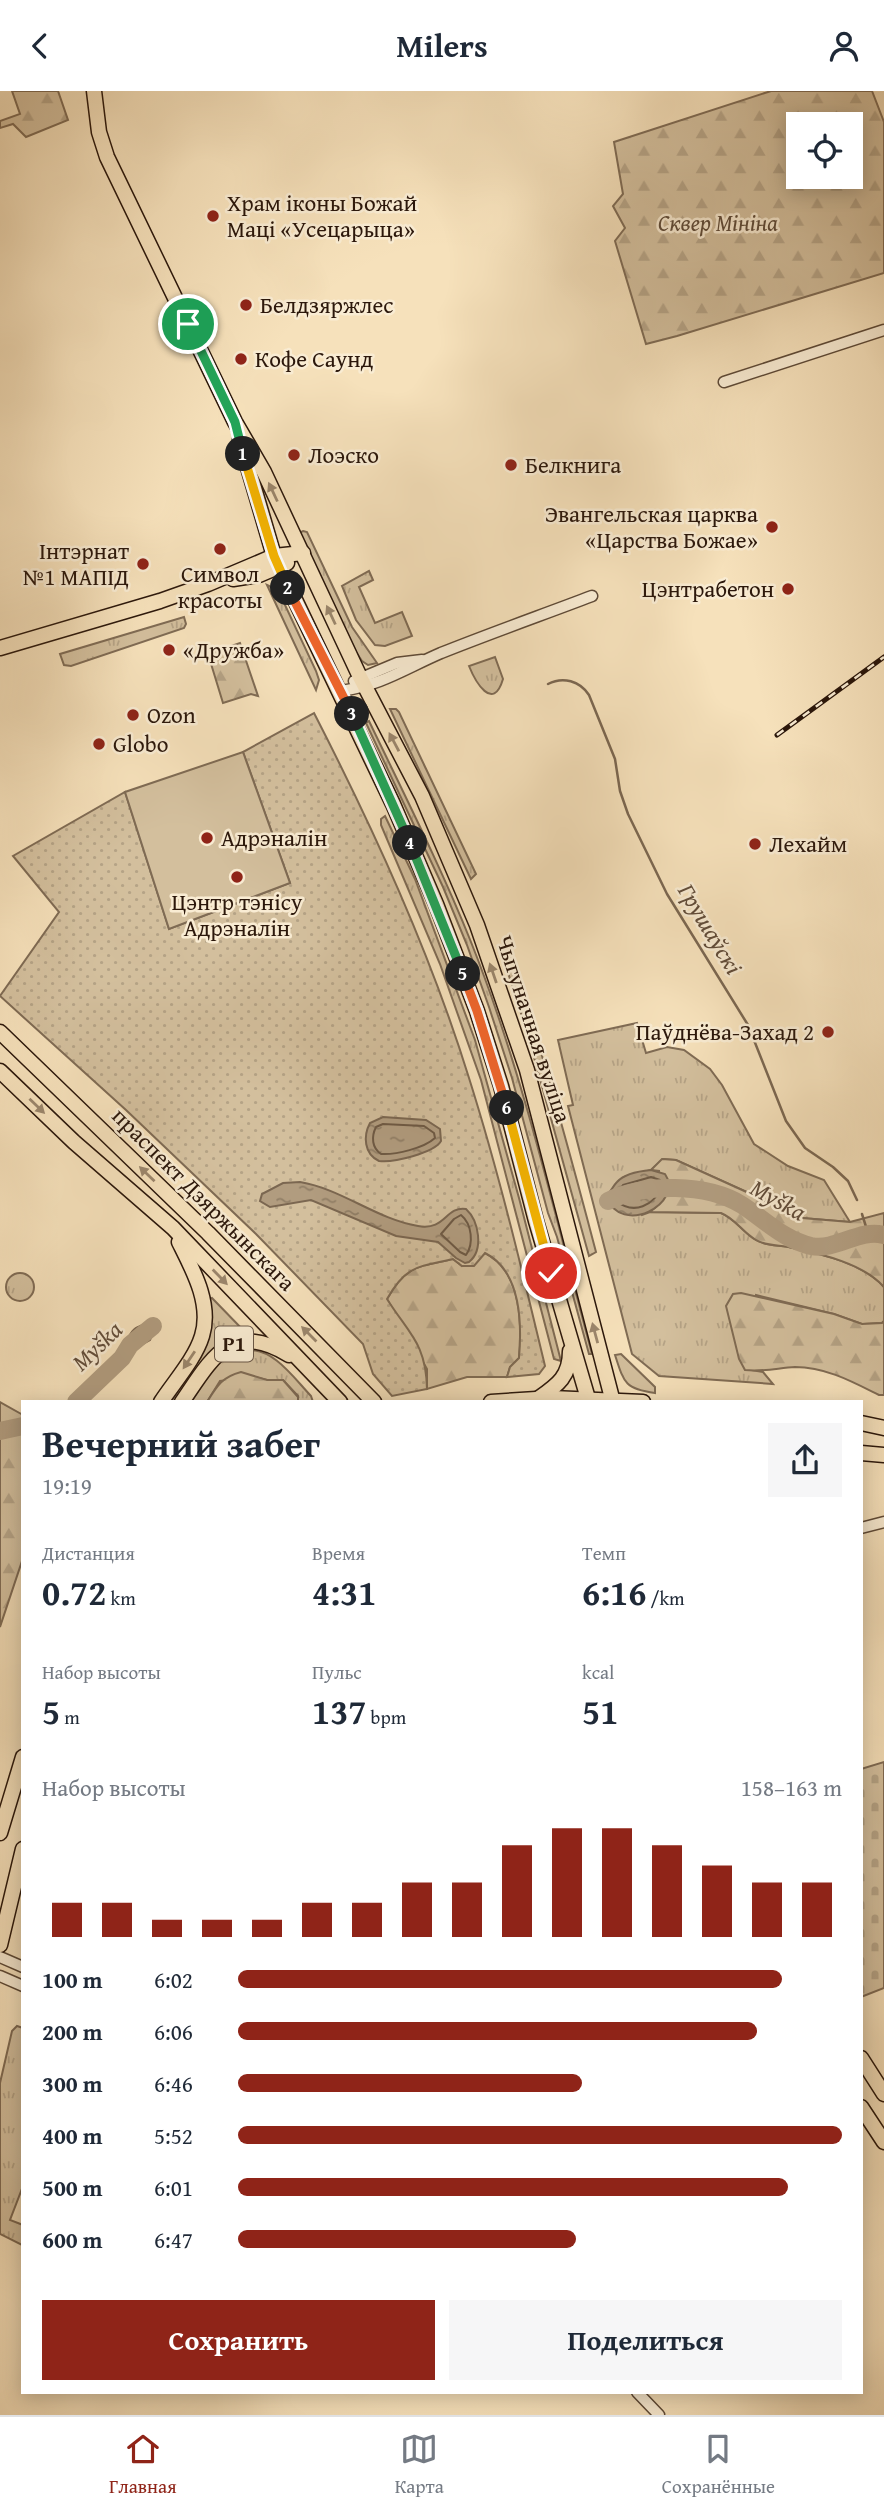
<!DOCTYPE html>
<html lang="ru">
<meta charset="utf-8">
<style>
body{margin:0;font-family:"Gentium Book Plus",serif;background:#f6f6f7;color:#1f2937;height:100vh;display:flex;flex-direction:column;font-size:26px;white-space:nowrap}
*{box-sizing:border-box;margin:0}
p{font-size:23px;color:#747a83}
.icon{flex:none;width:38px;height:38px;fill:none;stroke:currentColor;stroke-width:2;stroke-linecap:round;stroke-linejoin:round}
.map{position:relative;flex:1;overflow:hidden}
.panel{position:absolute;left:21px;top:1309px;width:842px;height:994px;display:flex;flex-direction:column;background:#fff;border-radius:0px;box-shadow:0 4px 18px #0003}
.panel>*{flex:none}
.tools{position:absolute;left:786px;top:21px;display:grid;gap:14px}
.tools a{display:grid;place-items:center;width:77px;height:77px;border-radius:0px;background:#fff;box-shadow:0 4px 18px #0003;font-size:35px}
.pin{position:absolute;display:grid;place-items:center;width:60px;height:60px;color:#fff;margin:-30px;border:4px solid #fff;border-radius:50%;box-shadow:0 2px 7px #0007}
.km{position:absolute;width:35px;height:35px;margin:-18px;border-radius:50%;background:#222;color:#fff;font-size:19px;line-height:35px;text-align:center}
.round{display:grid;place-items:center;flex:none;width:74px;height:74px;border-radius:0px;background:#f6f6f7}
.headline{display:flex;align-items:center;justify-content:space-between;height:119px;padding:0 21px}
h1{font-size:38px;font-weight:700;line-height:52px}
.figures{display:grid;grid-template-columns:repeat(3,1fr);gap:10px;height:119px;padding:7px 21px}
.figures div{display:grid;align-content:center}
.figures b{font-size:35px;font-weight:700}
.figures small{font-size:19px;font-weight:400}
.figures p{font-size:19px}
.chart{height:196px;padding:14px 21px}
.chart p{display:flex;justify-content:space-between}
.chart svg{width:100%;height:126px;margin-top:7px;stroke:#8f2418;stroke-width:6}
.action{display:flex;gap:14px;margin-top:auto;padding:14px 21px}
.action a{flex:1;height:80px;border-radius:0px;background:#8f2418;color:#fff;font-size:28px;font-weight:700;line-height:80px;text-align:center}
.action a+a{background:#f6f6f7;color:#1f2937}
ul{padding:0 21px;list-style:none;font-size:23px}
li{display:grid;grid-template-columns:112px 84px 1fr;align-items:center;height:52px}
li i{height:18px;border-radius:9px;background:#8f2418}
header{display:flex;justify-content:space-between;align-items:center;height:91px;padding:0 21px;background:#fff;font-size:32px;font-weight:700}
.dock{display:flex;justify-content:space-around;align-items:center;height:98px;border-top:2px solid #e0e1e3;background:#fff;font-size:19px;color:#747a83}
.dock a{display:grid;justify-items:center;gap:4px}
.dock .active{color:#8f2418}
.map>svg:first-child{display:block}
.grass{fill:url(#grass-tufts);stroke:#7f6b54;stroke-width:2}
.forest{fill:url(#forest-firs);stroke:#7f6b54;stroke-width:2;fill-rule:evenodd}
.cemetery{fill:url(#cemetery-stones);stroke:#7f6b54;stroke-width:2}
.park{fill:url(#park-dots);stroke:#7f6b54;stroke-width:2}
.garden{fill:#d3bf9d;stroke:#7f6b54;stroke-width:2}
.water{fill:url(#water-ripples);stroke:#7b6751;stroke-width:2}
.lines{fill:none;stroke-linecap:round;stroke-linejoin:round}
.shore{stroke:#6e5a45;stroke-width:2}
.stream{stroke:#7b6751;stroke-width:2.5}
.river{stroke:#b19c7f;stroke-width:18}
.minor-casing{stroke:#5e4a37;stroke-width:13}
.major-casing{stroke:#2b170b;stroke-width:17}
.minor{stroke:#f9ecd3;stroke-width:10}
.major{stroke:#f6e1bb;stroke-width:14}
.rail-casing{stroke:#2b170b;stroke-width:5}
.rail{stroke:#f9ecd3;stroke-width:2.5;stroke-dasharray:8;stroke-linecap:butt}
.oneway{fill:#9b866c}
.split-1-casing{stroke:#fff;stroke-width:14}
.split-2-casing{stroke:#fff;stroke-width:14}
.split-3-casing{stroke:#fff;stroke-width:14}
.split-4-casing{stroke:#fff;stroke-width:14}
.split-5-casing{stroke:#fff;stroke-width:14}
.split-6-casing{stroke:#fff;stroke-width:14}
.split-7-casing{stroke:#fff;stroke-width:14}
.split-1{stroke:#22a559;stroke-width:9}
.split-2{stroke:#f5b400;stroke-width:9}
.split-3{stroke:#f0652b;stroke-width:9}
.split-4{stroke:#22a559;stroke-width:9}
.split-5{stroke:#22a559;stroke-width:9}
.split-6{stroke:#f0652b;stroke-width:9}
.split-7{stroke:#f5b400;stroke-width:9}
.poi-dot{fill:#8f2418;stroke:#f9ecd3;stroke-width:2.5}
.labels{text-anchor:middle;stroke-width:5;stroke-linejoin:round;paint-order:stroke}
.shield{fill:#f9ecd3;stroke:#695747;stroke-width:2}
.shield-label{font-size:21px;font-weight:bold;fill:#2b170b}
.poi-label{font-size:23px;fill:#2b170b;stroke:#f9ecd3;text-anchor:start}
.park-label{font-size:23px;font-style:italic;fill:#5d4937;stroke:#f9ecd3}
.street-label{font-size:23px;fill:#2b170b;stroke:#f9ecd3}
.water-label{font-size:24px;font-style:italic;fill:#614c39;stroke:#f9ecd3}
</style>
<header><svg class="icon" aria-label="back" viewBox="0 0 24 24"><path d="M15 5l-7 7 7 7"/></svg>Milers<svg class="icon" aria-label="person" viewBox="0 0 24 24"><circle cx="12" cy="8" r="4"/><path d="M4 21q1-7 8-7t8 7"/></svg></header>
<div class="map">
<svg width="884" height="2324" viewBox="0 0 884 2324">
<defs>
<pattern id="grass-tufts" width="24" height="20" patternUnits="userSpaceOnUse" patternTransform="scale(1.75)"><rect width="24" height="20" fill="#d3bf9d"/><path d="M3 7l-1-3M5 7V3M7 7l1-3M15 17l-1-3M17 17v-4M19 17l1-3" fill="none" stroke="#b5a386"/></pattern>
<pattern id="forest-firs" width="22" height="20" patternUnits="userSpaceOnUse" patternTransform="scale(1.75)"><rect width="22" height="20" fill="#d3bf9d"/><path d="M5 1l3.5 6h-7zM16 11l3.5 6h-7z" fill="#b5a386"/></pattern>
<pattern id="cemetery-stones" width="16" height="16" patternUnits="userSpaceOnUse" patternTransform="scale(1.75)"><rect width="16" height="16" fill="#d3bf9d"/><path d="M2 7V4a2 2 0 0 1 4 0v3zM10 15v-3a2 2 0 0 1 4 0v3z" fill="#b5a386"/></pattern>
<pattern id="park-dots" width="8" height="8" patternUnits="userSpaceOnUse" patternTransform="scale(1.75)"><rect width="8" height="8" fill="#d3bf9d"/><path d="M2 2h.1M6 6h.1" fill="none" stroke="#b5a386" stroke-width="1.8" stroke-linecap="round"/></pattern>
<pattern id="water-ripples" width="26" height="14" patternUnits="userSpaceOnUse" patternTransform="scale(1.75)"><rect width="26" height="14" fill="#b19c7f"/><path d="M2 4q2-2 4 0t4 0M15 11q2-2 4 0t4 0" fill="none" stroke="#907e66"/></pattern>
</defs>
<rect width="100%" height="100%" fill="#f6e1bb"/>
<filter id="stains"><feTurbulence type="fractalNoise" baseFrequency=".00286" numOctaves="4"/><feColorMatrix values="0 0 0 0 .2 0 0 0 0 .09 0 0 0 0 .02 0 0 0 .5 -.17"/></filter>
<radialGradient id="worn" r=".72"><stop offset=".6" stop-color="#630" stop-opacity="0"/><stop offset="1" stop-color="#630" stop-opacity=".3"/></radialGradient>
<g class="grass">
<path d="M303,440L307,441L352,536L377,572L368,574L362,570L356,561L299,442Z"/>
<path d="M369,480L373,489L359,496L375,532L402,521L412,545L385,555L375,554L356,529L342,495Z"/>
<path d="M267,494L278,499L316,580L319,589L316,599Z"/>
<path d="M184,526L186,533L184,537L71,575L64,574L60,563Z"/>
<path d="M495,566L503,588C493,622 475,590 469,575Z"/>
<path d="M390,618H396L399,621L476,783L471,788Z"/>
<path d="M369,630C404,703 441,776 471,851C524,984 555,1125 592,1263H589L557,1146L548,1122L512,987L489,916L467,854L443,796L366,632Z"/>
<path d="M385,725L415,788L475,949L519,1107L561,1270L554,1268L481,989L440,873L381,734V728Z"/>
<path d="M507,864L512,866C543,963 570,1062 596,1161L589,1165L527,941L503,866Z"/>
<path d="M637,932L646,962L667,956L684,959L710,978L722,994L754,1053L788,1075L824,1089L850,1131L790,1126L762,1108L676,1069L663,1068L651,1079L624,1086L642,1124L650,1121L721,1122C736,1128 742,1141 756,1149C765,1155 782,1154 793,1157C822,1163 864,1173 884,1196V1230L882,1232L862,1233L834,1223L756,1204L745,1278L763,1281L773,1293L659,1285L632,1263L568,1015L573,1014L558,949Z"/>
<circle cx="20" cy="1196" r="14"/>
<path d="M212,1207L245,1241L222,1251L215,1256L175,1311H171L209,1247L211,1236L209,1208Z"/>
<path d="M245,1256L246,1259C274,1257 293,1286 311,1305L313,1311H298V1305L283,1289H267L255,1286L220,1290L207,1311H188L222,1265Z"/>
<path d="M621,1263L655,1296V1302C625,1298 624,1292 615,1264Z"/>
<path d="M17,1935L23,1937V2095L10,2129L23,2134L22,2154L0,2143V1992L12,1940Z"/>
</g>
<g class="forest">
<path d="M12,0H58L68,29L26,46L13,33L0,37V30L20,23Z"/>
<path d="M771,0H872L884,31V182L677,245L646,253L615,150L625,137L613,115L623,103L614,51ZM798,33H850V86H798Z"/>
<path d="M240,552L258,605L251,603L223,612L208,563Z"/>
<path d="M662,1068L676,1069L762,1108L790,1126L850,1131L884,1122V1196C864,1173 822,1163 793,1157C782,1154 765,1155 756,1149C742,1141 736,1128 721,1122L650,1121L657,1115L659,1080L651,1079Z"/>
<path d="M485,1162C521,1180 522,1232 519,1267L510,1276L507,1286H467L427,1298V1278L387,1208C406,1174 418,1176 453,1168L462,1175L479,1168Z"/>
<path d="M741,1202L834,1223L862,1233L882,1232L884,1230V1304H879C853,1291 826,1276 795,1276C778,1277 763,1281 745,1279L739,1268L726,1215L733,1203Z"/>
<path d="M241,1281L267,1289H283L298,1306V1311H207C217,1295 222,1286 241,1281Z"/>
<path d="M0,1311L23,1324V1467L0,1536Z"/>
</g>
<path class="cemetery" d="M884,1671V1897L861,1906V1678Z"/>
<path class="park" d="M314,622C374,739 430,861 469,987C499,1082 522,1179 545,1275L539,1283L507,1286L510,1276L519,1267C522,1232 521,1180 485,1162L474,1175H462L453,1168C418,1176 406,1174 387,1208C409,1243 426,1252 427,1298L392,1305L373,1283L363,1253L256,1143L126,1019L0,905L59,821L13,765L125,701L169,838L290,792L243,661Z"/>
<path class="garden" d="M243,661L290,792L169,838L125,701Z"/>
<g class="water">
<path d="M383,1026L426,1029L440,1038L441,1050C434,1062 393,1072 379,1070C364,1063 363,1045 370,1032Z"/>
<path d="M651,1079L665,1083C685,1112 621,1147 606,1105C612,1100 612,1096 617,1091C624,1083 640,1080 651,1079Z"/>
<path d="M300,1091C342,1098 376,1128 418,1135C446,1140 445,1115 466,1118C479,1130 484,1159 469,1171L465,1172L456,1167L438,1151L396,1145L311,1109L270,1116L260,1110L262,1103L283,1092Z"/>
<path d="M149,1232L155,1237L150,1249L137,1256L128,1267H122L121,1264C127,1256 127,1241 138,1236C141,1234 146,1234 149,1232Z"/>
</g>
<g class="lines">
<g class="shore">
<path d="M383,1033L424,1035L434,1042L435,1047C424,1057 396,1064 381,1063C372,1057 371,1046 376,1036Z"/>
<path d="M651,1086L660,1089L662,1095C654,1115 634,1124 616,1110V1106L623,1094Z"/>
<path d="M461,1124C472,1133 474,1153 466,1164L460,1161L441,1143L454,1128Z"/>
</g>
<g class="stream">
<path d="M548,593C563,585 580,590 589,604L615,668L620,700L628,723L667,803L748,934L786,1030L805,1057L833,1076L848,1090L857,1109"/>
<path d="M862,1123L868,1142"/>
</g>
<g class="river">
<path d="M608,1110C644,1092 707,1092 742,1114C765,1129 784,1149 811,1155C837,1160 859,1137 884,1144"/>
<path d="M76,1311L122,1267L130,1254L153,1235"/>
<path d="M0,1340L23,1335"/>
</g>
<defs>
<g id="minor">
<path d="M724,291L884,239"/>
<path d="M354,590L397,572L422,569"/>
<path d="M341,600C382,594 404,578 441,562C491,542 542,524 592,505"/>
<path d="M861,1437L884,1431"/>
<path d="M0,1866L23,1876"/>
<path d="M0,1885L23,1895"/>
<path d="M637,2301L659,2324"/>
</g>
<g id="major">
<path d="M94,0L99,41L107,66L235,331L264,381L360,586L422,705L477,834L527,979L613,1311"/>
<path d="M240,349L274,465L393,713L436,813L477,920L501,995L536,1130L589,1311"/>
<path d="M233,488L259,484L287,472"/>
<path d="M0,557L160,510L208,493L274,465L303,462"/>
<path d="M0,941L208,1142L374,1311"/>
<path d="M0,980L74,1051L173,1137L340,1311"/>
<path d="M539,1307C558,1294 570,1285 570,1260"/>
<path d="M161,1311C174,1291 195,1268 202,1245C212,1213 193,1179 179,1151"/>
<path d="M182,1311C212,1267 231,1229 289,1264"/>
<path d="M491,1311L552,1307L643,1311"/>
<path d="M861,1332L884,1337"/>
<path d="M861,1362L884,1364"/>
<path d="M0,1742L23,1666"/>
<path d="M0,1854L23,1758"/>
<path d="M861,1967L884,2003"/>
<path d="M861,2016L884,2051"/>
</g>
</defs>
<use href="#minor" class="minor-casing"/>
<use href="#major" class="major-casing"/>
<use href="#minor" class="minor"/>
<use href="#major" class="major"/>
<defs>
<path id="rail" d="M777,644L884,566"/>
</defs>
<use href="#rail" class="rail-casing"/>
<use href="#rail" class="rail"/>
</g>
<defs><path id="oneway-solid" d="M-6-.8H1V-3.2L6.5 0L1 3.2V.8H-6Z" transform="scale(1.75)"/></defs>
<g class="oneway">
<use href="#oneway-solid" transform="translate(273 401) rotate(-115)"/>
<use href="#oneway-solid" transform="translate(331 524) rotate(-115)"/>
<use href="#oneway-solid" transform="translate(394 651) rotate(-118)"/>
<use href="#oneway-solid" transform="translate(493 882) rotate(-109)"/>
<use href="#oneway-solid" transform="translate(37 1015) rotate(44)"/>
<use href="#oneway-solid" transform="translate(147 1083) rotate(-136)"/>
<use href="#oneway-solid" transform="translate(220 1186) rotate(46)"/>
<use href="#oneway-solid" transform="translate(595 1242) rotate(-105)"/>
<use href="#oneway-solid" transform="translate(309 1243) rotate(-135)"/>
<use href="#oneway-solid" transform="translate(189 1269) rotate(124)"/>
</g>
<g class="lines">
<defs>
<path id="split-1" d="M188,233L235,331L243,363"/>
<path id="split-2" d="M243,363L274,465L288,497"/>
<path id="split-3" d="M288,497L352,623"/>
<path id="split-4" d="M352,623L410,752"/>
<path id="split-5" d="M410,752L463,883"/>
<path id="split-6" d="M463,883L477,920L507,1017"/>
<path id="split-7" d="M507,1017L551,1182"/>
</defs>
<use href="#split-1" class="split-1-casing"/>
<use href="#split-2" class="split-2-casing"/>
<use href="#split-3" class="split-3-casing"/>
<use href="#split-4" class="split-4-casing"/>
<use href="#split-5" class="split-5-casing"/>
<use href="#split-6" class="split-6-casing"/>
<use href="#split-7" class="split-7-casing"/>
<use href="#split-1" class="split-1"/>
<use href="#split-2" class="split-2"/>
<use href="#split-3" class="split-3"/>
<use href="#split-4" class="split-4"/>
<use href="#split-5" class="split-5"/>
<use href="#split-6" class="split-6"/>
<use href="#split-7" class="split-7"/>
</g>
<g class="poi-dot">
<circle cx="213" cy="125" r="7"/>
<circle cx="246" cy="214" r="7"/>
<circle cx="241" cy="268" r="7"/>
<circle cx="294" cy="364" r="7"/>
<circle cx="511" cy="374" r="7"/>
<circle cx="772" cy="436" r="7"/>
<circle cx="220" cy="458" r="7"/>
<circle cx="143" cy="473" r="7"/>
<circle cx="788" cy="498" r="7"/>
<circle cx="169" cy="559" r="7"/>
<circle cx="133" cy="624" r="7"/>
<circle cx="99" cy="653" r="7"/>
<circle cx="207" cy="747" r="7"/>
<circle cx="755" cy="753" r="7"/>
<circle cx="237" cy="786" r="7"/>
<circle cx="828" cy="941" r="7"/>
</g>
<g class="labels">
<rect class="shield" x="215" y="1235.5" width="38" height="35" rx="5"/>
<g class="shield-label">
<text x="234" y="1260">Р1</text>
</g>
<g class="poi-label">
<text x="227" y="120">Храм іконы Божай<tspan x="227" dy="26">Маці «Усецарыца»</tspan></text>
<text x="260" y="222">Белдзяржлес</text>
<text x="255" y="276">Кофе Саунд</text>
<text x="308" y="372">Лоэско</text>
<text x="525" y="382">Белкнига</text>
<text x="758" y="431" text-anchor="end">Эвангельская царква<tspan x="758" dy="26">«Царства Божае»</tspan></text>
<text x="129" y="468" text-anchor="end">Інтэрнат<tspan x="129" dy="26">№1 МАПІД</tspan></text>
<text x="220" y="491" text-anchor="middle">Символ<tspan x="220" dy="26">красоты</tspan></text>
<text x="774" y="506" text-anchor="end">Цэнтрабетон</text>
<text x="183" y="567">«Дружба»</text>
<text x="147" y="632">Ozon</text>
<text x="113" y="661">Globo</text>
<text x="221" y="755">Адрэналін</text>
<text x="769" y="761">Лехайм</text>
<text x="237" y="819" text-anchor="middle">Цэнтр тэнісу<tspan x="237" dy="26">Адрэналін</tspan></text>
<text x="814" y="949" text-anchor="end">Паўднёва-Захад 2</text>
</g>
<g class="park-label">
<text x="718" y="140">Сквер Мініна</text>
</g>
<g class="street-label">
<text transform="translate(534 938) rotate(72)" y="8">Чыгуначная вуліца</text>
<text transform="translate(204 1108) rotate(45)" y="8">праспект Дзяржынскага</text>
</g>
<g class="water-label">
<text transform="translate(710 838) rotate(59)" y="8">Грушаўскі</text>
<text transform="translate(778 1109) rotate(29)" y="8">Муška</text>
<text transform="translate(97 1255) rotate(-44)" y="8">Муška</text>
</g>
</g>
<rect width="100%" height="100%" filter="url(#stains)"/>
<rect width="100%" height="100%" fill="url(#worn)"/>
</svg>
<div class="tools">
<a><svg class="icon" aria-label="locate" viewBox="0 0 24 24"><circle cx="12" cy="12" r="6"/><path d="M12 2v4M12 18v4M2 12h4M18 12h4"/></svg></a>
</div>
<div class="pin" style="left:188px;top:233px;background:#1e9e55"><svg class="icon" aria-label="arrive" viewBox="0 0 24 24"><path d="M6 21V4h12l-3 4 3 4H6"/></svg></div>
<div class="pin" style="left:551px;top:1182px;background:#d93025"><svg class="icon" aria-label="check" viewBox="0 0 24 24"><path d="M5 12l5 5 9-10"/></svg></div>
<b class="km" style="left:243px;top:363px">1</b>
<b class="km" style="left:288px;top:497px">2</b>
<b class="km" style="left:352px;top:623px">3</b>
<b class="km" style="left:410px;top:752px">4</b>
<b class="km" style="left:463px;top:883px">5</b>
<b class="km" style="left:507px;top:1017px">6</b>
<section class="panel">
<div class="headline"><div><h1>Вечерний забег</h1><p>19:19</p></div><a class="round"><svg class="icon" aria-label="share" viewBox="0 0 24 24"><path d="M12 15V3M7 8l5-5 5 5M5 13v7h14v-7"/></svg></a></div>
<div class="figures">
<div><p>Дистанция</p><b>0.72<small> km</small></b></div>
<div><p>Время</p><b>4:31</b></div>
<div><p>Темп</p><b>6:16<small> /km</small></b></div>
</div>
<div class="figures">
<div><p>Набор высоты</p><b>5<small> m</small></b></div>
<div><p>Пульс</p><b>137<small> bpm</small></b></div>
<div><p>kcal</p><b>51</b></div>
</div>
<div class="chart"><p><span>Набор высоты</span>158–163 m</p>
<svg viewBox="0 0 160 44" preserveAspectRatio="none"><path d="M5 44V32M15 44V32M25 44V38M35 44V38M45 44V38M55 44V32M65 44V32M75 44V25M85 44V25M95 44V12M105 44V6M115 44V6M125 44V12M135 44V19M145 44V25M155 44V25"/></svg>
</div>
<ul>
<li><b>100 m</b>6:02<i style="width:90%"></i></li>
<li><b>200 m</b>6:06<i style="width:86%"></i></li>
<li><b>300 m</b>6:46<i style="width:57%"></i></li>
<li><b>400 m</b>5:52<i style="width:100%"></i></li>
<li><b>500 m</b>6:01<i style="width:91%"></i></li>
<li><b>600 m</b>6:47<i style="width:56%"></i></li>
</ul>
<div class="action"><a>Сохранить</a><a>Поделиться</a></div>
</section>
</div>
<nav class="dock">
<a class="active"><svg class="icon" aria-label="home" viewBox="0 0 24 24"><path d="M3 11l9-7 9 7M6 9v11h12V9"/></svg>Главная</a>
<a><svg class="icon" aria-label="map" viewBox="0 0 24 24"><path d="M3 6l6-2 6 2 6-2v14l-6 2-6-2-6 2zM9 4v14M15 6v14"/></svg>Карта</a>
<a><svg class="icon" aria-label="saved" viewBox="0 0 24 24"><path d="M7 4h10v16l-5-4-5 4z"/></svg>Сохранённые</a>
</nav>
